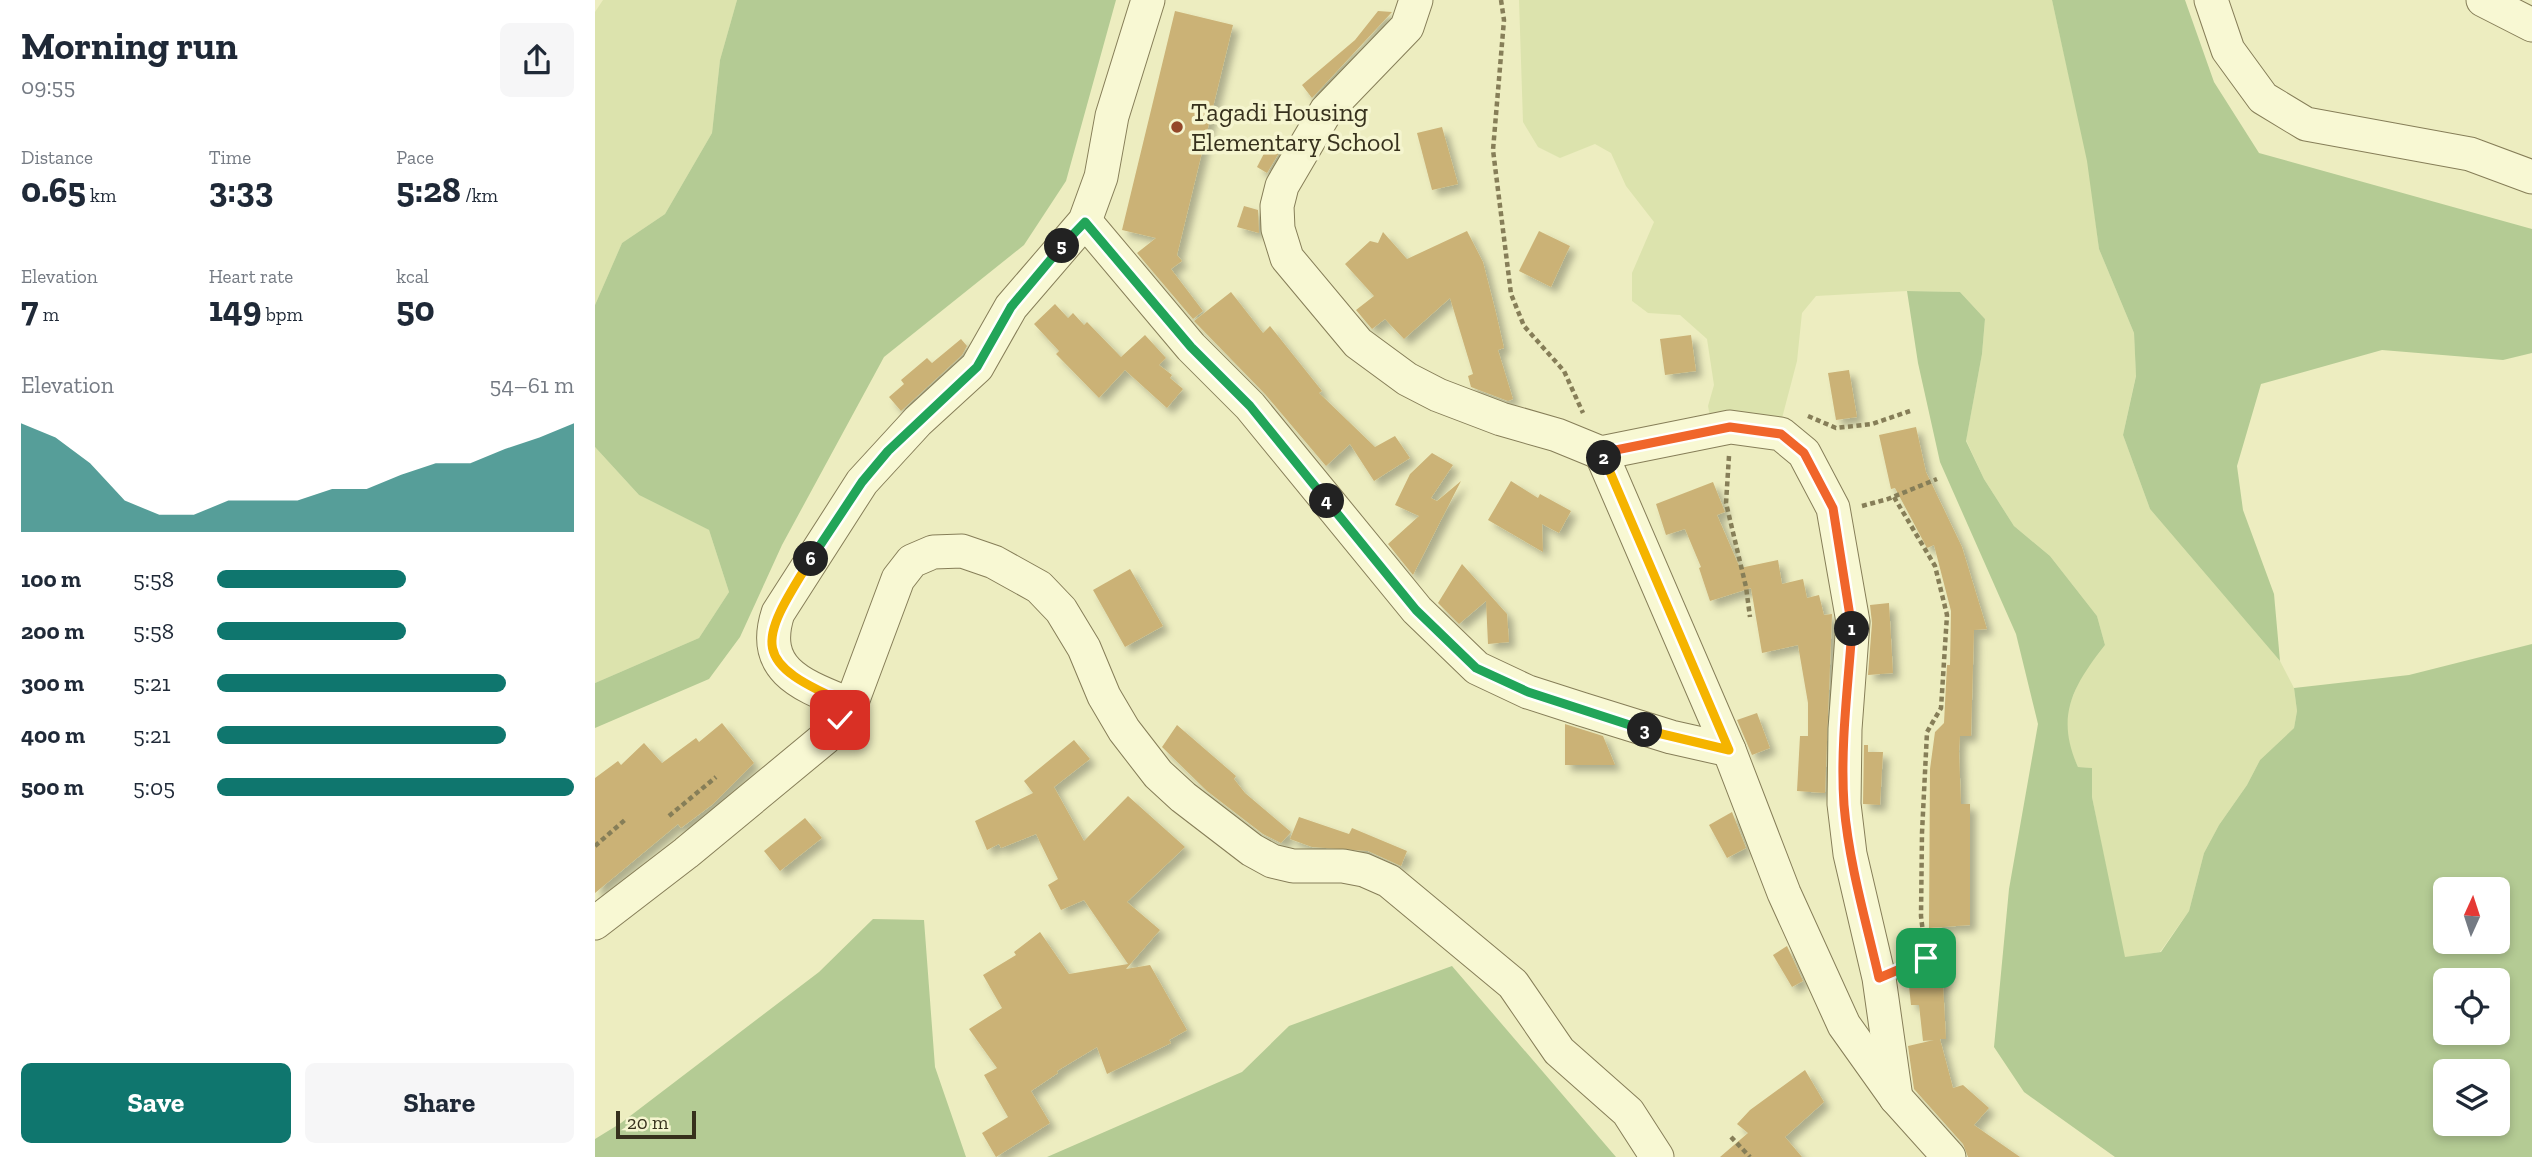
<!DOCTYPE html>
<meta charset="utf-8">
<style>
body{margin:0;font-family:"Zilla Slab",serif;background:#f6f6f7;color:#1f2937;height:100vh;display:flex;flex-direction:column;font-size:26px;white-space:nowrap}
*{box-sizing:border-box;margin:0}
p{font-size:23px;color:#747a83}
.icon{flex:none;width:38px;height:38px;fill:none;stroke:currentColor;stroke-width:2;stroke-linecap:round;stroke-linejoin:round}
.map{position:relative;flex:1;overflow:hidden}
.sheet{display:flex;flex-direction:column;background:#fff;width:595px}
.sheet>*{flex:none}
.needle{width:46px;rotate:3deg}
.buttons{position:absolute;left:1838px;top:877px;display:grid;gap:14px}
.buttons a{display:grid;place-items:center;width:77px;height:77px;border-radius:10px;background:#fff;box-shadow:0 4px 10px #0003;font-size:35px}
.scale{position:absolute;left:21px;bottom:18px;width:80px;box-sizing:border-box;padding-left:7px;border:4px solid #36301c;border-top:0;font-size:19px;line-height:24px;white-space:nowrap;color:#36301c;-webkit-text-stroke:5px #f5f5cf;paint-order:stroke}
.pin{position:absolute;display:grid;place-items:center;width:60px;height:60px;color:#fff;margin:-30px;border-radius:14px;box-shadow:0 4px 10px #0006}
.km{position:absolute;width:35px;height:35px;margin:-18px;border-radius:50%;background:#222;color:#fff;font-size:19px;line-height:35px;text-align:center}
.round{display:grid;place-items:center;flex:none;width:74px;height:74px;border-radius:10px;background:#f6f6f7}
.overview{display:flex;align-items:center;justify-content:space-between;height:119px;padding:0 21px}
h1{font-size:38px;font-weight:700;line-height:52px}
.figures{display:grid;grid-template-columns:repeat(3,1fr);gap:10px;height:119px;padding:7px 21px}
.figures div{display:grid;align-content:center}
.figures b{font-size:35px;font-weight:700}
.figures small{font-size:19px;font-weight:400}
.figures p{font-size:19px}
.chart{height:196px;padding:14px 21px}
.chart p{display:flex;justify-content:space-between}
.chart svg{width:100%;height:126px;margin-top:7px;fill:#0f766e;opacity:.7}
.button{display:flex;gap:14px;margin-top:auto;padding:14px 21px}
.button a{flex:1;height:80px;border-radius:10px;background:#0f766e;color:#fff;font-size:28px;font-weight:700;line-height:80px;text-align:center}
.button a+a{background:#f6f6f7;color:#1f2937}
ul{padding:0 21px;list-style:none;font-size:23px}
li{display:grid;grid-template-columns:112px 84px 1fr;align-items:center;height:52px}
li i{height:18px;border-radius:9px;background:#0f766e}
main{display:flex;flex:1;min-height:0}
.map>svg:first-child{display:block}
.farmland{fill:#dce3ad}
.green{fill:#b4cb94;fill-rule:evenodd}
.building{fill:#cbb276;filter:url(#shadow)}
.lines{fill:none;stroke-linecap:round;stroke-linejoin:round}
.minor-casing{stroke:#867e58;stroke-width:35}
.path{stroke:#867e58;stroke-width:4.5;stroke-dasharray:5 3.5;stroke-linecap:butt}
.minor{stroke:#f8f8d3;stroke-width:33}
.split-1-casing{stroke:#fff;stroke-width:14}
.split-2-casing{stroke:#fff;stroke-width:14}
.split-3-casing{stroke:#fff;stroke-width:14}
.split-4-casing{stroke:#fff;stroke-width:14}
.split-5-casing{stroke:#fff;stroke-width:14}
.split-6-casing{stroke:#fff;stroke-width:14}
.split-7-casing{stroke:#fff;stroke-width:14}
.split-1{stroke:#f0652b;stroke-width:9}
.split-2{stroke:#f0652b;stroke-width:9}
.split-3{stroke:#f5b400;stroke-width:9}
.split-4{stroke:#22a559;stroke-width:9}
.split-5{stroke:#22a559;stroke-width:9}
.split-6{stroke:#22a559;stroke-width:9}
.split-7{stroke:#f5b400;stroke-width:9}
.poi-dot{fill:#944729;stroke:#f5f5cf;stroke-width:2.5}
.labels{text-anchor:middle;stroke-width:7;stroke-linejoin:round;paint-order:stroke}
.poi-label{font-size:26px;fill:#36301c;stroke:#f5f5cf;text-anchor:start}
</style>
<main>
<section class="sheet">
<div class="overview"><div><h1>Morning run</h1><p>09:55</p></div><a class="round"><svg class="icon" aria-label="share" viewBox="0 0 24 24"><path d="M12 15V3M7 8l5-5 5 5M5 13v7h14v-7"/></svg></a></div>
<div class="figures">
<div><p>Distance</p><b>0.65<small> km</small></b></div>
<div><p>Time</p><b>3:33</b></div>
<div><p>Pace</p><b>5:28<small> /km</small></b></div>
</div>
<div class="figures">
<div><p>Elevation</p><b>7<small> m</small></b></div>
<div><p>Heart rate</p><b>149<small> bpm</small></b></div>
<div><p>kcal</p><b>50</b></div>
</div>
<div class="chart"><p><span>Elevation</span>54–61 m</p>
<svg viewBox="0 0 160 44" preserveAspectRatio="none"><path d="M0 44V6L10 11L20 20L30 33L40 38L50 38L60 33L70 33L80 33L90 29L100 29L110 24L120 20L130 20L140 15L150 11L160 6V44z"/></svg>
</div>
<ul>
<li><b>100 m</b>5:58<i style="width:53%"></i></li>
<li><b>200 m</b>5:58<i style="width:53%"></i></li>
<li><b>300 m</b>5:21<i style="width:81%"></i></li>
<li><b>400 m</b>5:21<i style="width:81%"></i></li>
<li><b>500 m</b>5:05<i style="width:100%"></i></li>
</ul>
<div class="button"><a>Save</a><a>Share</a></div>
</section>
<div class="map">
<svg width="1937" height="1157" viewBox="0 0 1937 1157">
<defs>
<filter id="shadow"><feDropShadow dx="6" dy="6" stdDeviation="3.5" flood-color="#0004"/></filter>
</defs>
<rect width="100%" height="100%" fill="#ededc0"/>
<g class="farmland">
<path d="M8,0H142L125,60L117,133L70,214L27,243L0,305V12Z"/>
<path d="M924,0H1457L1493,161L1504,249L1539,333L1541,375L1528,435L1555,509L1685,661L1699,688L1702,711L1699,728L1665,760L1652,785L1624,825L1609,853L1594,911L1565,952L1529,958L1497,797V768L1483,767L1472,744V711L1486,676L1510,645L1502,616L1455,556L1419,526L1389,479L1371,440L1387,354L1390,319L1365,292L1312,291L1221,296L1207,313L1202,361L1186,422H1116L1113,406L1119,385L1112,339L1085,315L1053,313L1037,301V273L1059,222L1031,186L1016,153L1000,144L965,158L943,147L928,122Z"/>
<path d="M0,447L44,495L114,530L134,592L104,638L0,683Z"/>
</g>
<g class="green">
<path d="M142,0H521L471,181L429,245L289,357L187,545L145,637L114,679L0,728V683L104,638L134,592L114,530L44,495L0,447V305L27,243L70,214L117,133L125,60Z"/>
<path d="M1457,0H1590L1619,82L1664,153L1937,229V353L1908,360L1787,350L1666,384L1642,466L1648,510L1679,594L1685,661L1555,509L1528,435L1541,376L1539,333L1504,249L1492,161Z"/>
<path d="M1312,291L1365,292L1390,319L1387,354L1371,441L1389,479L1419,526L1455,556L1502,616L1510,645C1478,686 1460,716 1483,767L1497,768V797L1530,957L1566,952L1594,911L1609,853L1624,825L1652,785L1665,760L1699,728L1702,711L1699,688L1814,675L1937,644V1157H1520L1429,1092L1399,1047L1414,889L1443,724L1421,634L1345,462L1323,363ZM1902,889V942H1850V889ZM1902,980V1032H1850V980ZM1902,1071V1124H1850V1071Z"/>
<path d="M278,919L329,920L340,1067L371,1157H0V1139L26,1123L224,972Z"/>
<path d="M857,966L1021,1157H452L647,1072L694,1026Z"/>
</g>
<g class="building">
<path d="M580,11L638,25L582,255L587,261L576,269L608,311L598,319L542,253L561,238L527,230Z"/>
<path d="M783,11L797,12L717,98L707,85L760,40Z"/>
<path d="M847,127L863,184L837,190L822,133Z"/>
<path d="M677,138L691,141L672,173L662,167Z"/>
<path d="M649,206L663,210L664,233L642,227Z"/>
<path d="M872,231L888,262L901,313L909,348L903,350L918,399L913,401L876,387L873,376L878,374L855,298L809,339L790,319L777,329L761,310L779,296L750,264L775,241L783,243L788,232L812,259Z"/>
<path d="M944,231L975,246L956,287L924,271Z"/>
<path d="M636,292L668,333L675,326L727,391L724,393L780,447L800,436L815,458L779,481L755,444L731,466L670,394L599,321Z"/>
<path d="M460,304L473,318L478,313L489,325L492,322L526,357L550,335L571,358L564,365L577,375L575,378L588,389L572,408L530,370L504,398L461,354L464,351L439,324Z"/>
<path d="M1096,335L1101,371L1070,375L1065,339Z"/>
<path d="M366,339L372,346L367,355L306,411L294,397L309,384L306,380L332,358L337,363Z"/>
<path d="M1254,370L1262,417L1241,420L1233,373Z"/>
<path d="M1321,427L1331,472L1367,547L1392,629L1379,630L1376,736H1365L1364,751L1366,804H1375V925L1334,928L1335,769L1340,732L1349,723L1352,665H1355L1356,611L1339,545L1332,548L1300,488L1296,489L1284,435Z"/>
<path d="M837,453L858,465L836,498L842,501L866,481L818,575L793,544L824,516L800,505L815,474Z"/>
<path d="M916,481L943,498L945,494L976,511L964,533L947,524L948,552L893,520Z"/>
<path d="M1118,482L1130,512L1122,515L1145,568L1183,560L1187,584L1208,579L1212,598L1224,595L1229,615L1237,614L1230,793L1202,791L1205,736H1213V703L1203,645L1167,653L1156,588L1115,601L1104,568L1106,567L1090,529L1071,535L1061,504Z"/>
<path d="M867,564L912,614L914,642L893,644L891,601L864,624L843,603Z"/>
<path d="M535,569L568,626L530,647L498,590Z"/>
<path d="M1294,603L1298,673L1273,675L1277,623L1275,605Z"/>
<path d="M1162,713L1175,748L1157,755L1142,720Z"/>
<path d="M127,723L159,763L118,804L86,828L83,824L0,893V778L23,761L26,765L49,743L67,763L101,738L104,742Z"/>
<path d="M970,724L1008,736L1020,765H970Z"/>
<path d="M582,725L641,776L639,779L650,793L696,832L686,843L668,834L612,791L567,747Z"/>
<path d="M479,740L495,759L459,787L489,841L533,796L590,847L532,902L565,930L531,969L555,965L592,1030L574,1040L576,1043L512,1074L502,1047L462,1071L463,1073L436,1091L455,1123L401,1157L387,1133L413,1117L389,1075L402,1068L374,1029L407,1008L388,975L421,955L419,952L445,932L474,974L533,964L489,900L466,910L453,885L463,879L441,834L406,848L404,844L392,850L380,821L438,793L429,781Z"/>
<path d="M1269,745H1273V752H1288L1285,805L1268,804Z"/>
<path d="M1137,812L1151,848L1132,858L1114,825Z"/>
<path d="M704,817L754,834L757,828L812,851L806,866L773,851L717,847L695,839Z"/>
<path d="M210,818L227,838L185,871L169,851Z"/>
<path d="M1192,946L1208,981L1197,987L1178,955Z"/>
<path d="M1347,965L1351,1039H1345L1358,1088L1368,1085L1394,1108L1379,1125L1425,1157H1373L1368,1144L1319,1089L1313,1046L1339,1040L1328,1041L1324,1005H1316L1312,967Z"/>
<path d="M1210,1070L1229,1102L1190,1137L1207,1157H1125L1153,1133L1142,1124L1155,1110Z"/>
</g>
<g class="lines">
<defs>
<g id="minor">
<path d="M821,0L812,27L731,111L687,186L682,206L683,229L692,258L763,343L812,379L843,395L906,419L962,435L1006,453L1135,427L1186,434L1209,453L1238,508L1258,622L1250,729L1249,804L1255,854L1284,978L1301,1098"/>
<path d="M1616,0L1633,50L1668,98L1711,124L1875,154L1937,177"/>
<path d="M1888,0L1937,25"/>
<path d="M490,221L596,347L655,406L822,610L882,668L933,692L986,709L1076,737L1134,750"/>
<path d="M1006,453L1134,750L1189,893L1249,1025L1301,1098L1354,1157"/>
<path d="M256,705C210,686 164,672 183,613L267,482L323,421L382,367L416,307L490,221L506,177L517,116L553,0"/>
<path d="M0,923L91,853L230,738L256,705L303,579L317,561L338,552L367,551L399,562L444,587L466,610L489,648L509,696L529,730L563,774L588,797L657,850L677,861L698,866H748L769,870L794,881L918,984L964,1051L1033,1112L1062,1157"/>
</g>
</defs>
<use href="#minor" class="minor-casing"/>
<g class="path">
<path d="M906,0L909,20L898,150L916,294L929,326L969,371L988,413"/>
<path d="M1213,416L1241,428L1277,424L1315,411"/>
<path d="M1134,456L1131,503L1151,587L1155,617"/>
<path d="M1299,497L1340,566L1352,615L1346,708L1332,732L1327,833L1326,916L1331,958"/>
<path d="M1267,506L1293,499L1342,479"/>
<path d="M74,816L121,777"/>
<path d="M0,846L31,819"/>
<path d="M1311,966L1350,954"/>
<path d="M1136,1137L1155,1157"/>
</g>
<use href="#minor" class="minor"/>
</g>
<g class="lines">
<defs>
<path id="split-1" d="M1257,629C1253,687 1245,747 1249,805C1254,864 1271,921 1284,978L1331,958"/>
<path id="split-2" d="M1009,458L1006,453L1135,427L1186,434L1209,453L1238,508L1257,629"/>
<path id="split-3" d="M1009,458L1134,750L1050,730"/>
<path id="split-4" d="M732,501L821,610L881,668L933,692L1050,730"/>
<path id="split-5" d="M467,246L490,222L596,347L655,406L732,501"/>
<path id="split-6" d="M216,559L267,482L293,451L382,367L416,307L467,246"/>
<path id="split-7" d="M216,559C162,645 154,662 256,705L245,720"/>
</defs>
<use href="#split-1" class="split-1-casing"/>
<use href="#split-2" class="split-2-casing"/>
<use href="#split-3" class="split-3-casing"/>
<use href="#split-4" class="split-4-casing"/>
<use href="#split-5" class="split-5-casing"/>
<use href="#split-6" class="split-6-casing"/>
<use href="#split-7" class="split-7-casing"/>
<use href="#split-1" class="split-1"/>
<use href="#split-2" class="split-2"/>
<use href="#split-3" class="split-3"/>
<use href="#split-4" class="split-4"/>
<use href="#split-5" class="split-5"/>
<use href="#split-6" class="split-6"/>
<use href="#split-7" class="split-7"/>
</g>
<circle class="poi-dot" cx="582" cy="127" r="7"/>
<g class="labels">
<g class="poi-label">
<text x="596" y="121">Tagadi Housing<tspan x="596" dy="30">Elementary School</tspan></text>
</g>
</g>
</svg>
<div class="buttons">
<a><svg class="needle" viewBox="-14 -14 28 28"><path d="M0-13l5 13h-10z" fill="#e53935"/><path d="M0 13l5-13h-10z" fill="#747a83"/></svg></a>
<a><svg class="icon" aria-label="locate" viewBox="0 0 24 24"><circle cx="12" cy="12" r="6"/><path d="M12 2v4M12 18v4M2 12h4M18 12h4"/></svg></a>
<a><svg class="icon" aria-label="layers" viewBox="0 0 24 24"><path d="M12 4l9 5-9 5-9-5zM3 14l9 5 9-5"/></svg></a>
</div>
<div class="scale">20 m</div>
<div class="pin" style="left:1331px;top:958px;background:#1e9e55"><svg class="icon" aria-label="arrive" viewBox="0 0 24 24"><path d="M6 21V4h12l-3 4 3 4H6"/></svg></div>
<div class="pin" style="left:245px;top:720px;background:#d93025"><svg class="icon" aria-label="check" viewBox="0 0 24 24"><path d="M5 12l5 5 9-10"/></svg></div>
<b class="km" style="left:1257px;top:629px">1</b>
<b class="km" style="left:1009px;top:458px">2</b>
<b class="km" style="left:1050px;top:730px">3</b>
<b class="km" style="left:732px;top:501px">4</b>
<b class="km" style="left:467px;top:246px">5</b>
<b class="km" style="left:216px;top:559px">6</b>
</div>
</main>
